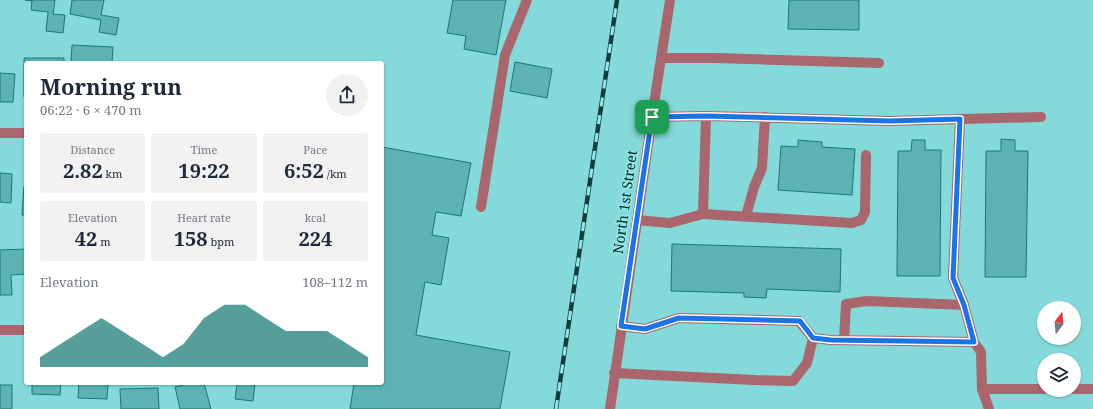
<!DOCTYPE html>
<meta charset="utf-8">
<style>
body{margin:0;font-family:"Noto Serif",serif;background:#f2f2f3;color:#1f2937;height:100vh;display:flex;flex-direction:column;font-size:15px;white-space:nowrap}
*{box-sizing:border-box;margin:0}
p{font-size:13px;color:#747a83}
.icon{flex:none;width:22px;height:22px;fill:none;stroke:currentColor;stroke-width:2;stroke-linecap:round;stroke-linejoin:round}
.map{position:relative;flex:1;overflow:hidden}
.sheet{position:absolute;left:24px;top:61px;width:360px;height:324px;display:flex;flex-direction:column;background:#fff;border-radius:4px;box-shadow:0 1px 3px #0004}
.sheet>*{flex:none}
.needle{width:26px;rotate:16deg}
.buttons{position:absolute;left:1037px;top:301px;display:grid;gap:8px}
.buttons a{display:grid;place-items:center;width:44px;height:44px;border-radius:50%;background:#fff;box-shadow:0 1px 3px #0004;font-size:20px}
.pin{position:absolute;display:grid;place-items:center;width:34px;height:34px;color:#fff;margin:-17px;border-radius:8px;box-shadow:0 2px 6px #0006}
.round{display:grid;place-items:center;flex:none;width:42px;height:42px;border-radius:21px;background:#f2f2f3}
.overview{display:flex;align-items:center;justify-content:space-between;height:68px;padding:0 16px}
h1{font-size:22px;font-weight:700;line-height:30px}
.metrics{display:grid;grid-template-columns:repeat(3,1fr);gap:6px;height:68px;padding:4px 16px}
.metrics div{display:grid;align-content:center;border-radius:4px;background:#f2f2f3;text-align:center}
.metrics b{font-size:20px;font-weight:700}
.metrics small{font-size:11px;font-weight:400}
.metrics p{font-size:11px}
.chart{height:112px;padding:8px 16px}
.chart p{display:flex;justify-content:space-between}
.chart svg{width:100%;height:72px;margin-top:4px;fill:#0f766e;opacity:.7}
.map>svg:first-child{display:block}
.building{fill:#5cb3b2;stroke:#167979}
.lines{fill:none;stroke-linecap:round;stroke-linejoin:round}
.minor{stroke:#a9666c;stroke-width:10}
.rail-casing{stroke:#133d3d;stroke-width:4.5}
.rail{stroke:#91e8e7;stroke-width:3;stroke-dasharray:9;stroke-linecap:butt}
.route-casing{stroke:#fff;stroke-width:8}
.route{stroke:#1a73e8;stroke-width:5}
.labels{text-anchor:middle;stroke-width:3;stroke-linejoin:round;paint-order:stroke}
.street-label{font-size:14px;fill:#022;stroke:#91e8e7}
</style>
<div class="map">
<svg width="1093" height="409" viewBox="0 0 1093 409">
<rect width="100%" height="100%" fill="#84dada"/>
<g class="building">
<path d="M25,0H55L53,14L65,15L63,33L46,31L48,12L31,10L32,1Z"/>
<path d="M72,0H104L101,15L119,18L116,35L99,32L101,20L70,14Z"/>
<path d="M453,0H506L496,55L464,49L466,36L447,33Z"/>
<path d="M789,0H859V30L788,29Z"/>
<path d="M72,45L113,47L112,63H71Z"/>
<path d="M24,58H64V63H26V97H24Z"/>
<path d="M515,62L552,69L547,98L510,91Z"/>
<path d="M0,73L15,74L13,102H0Z"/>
<path d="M1001,139L1015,140V151H1028L1026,277H985L986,151H1001Z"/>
<path d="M798,140L822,142V147L855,149L852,195L778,190L781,146L798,147Z"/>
<path d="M912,140H925V150H941L940,276H897L898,151H911Z"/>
<path d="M382,147L471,163L461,216L436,212L432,235L449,238L441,285L425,282L416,335L510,352L500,409H350L354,383H382Z"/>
<path d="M0,173L12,174L11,203L0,202Z"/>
<path d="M24,186H26V215H22Z"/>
<path d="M672,244L841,249L840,292L767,289L766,298L744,297V293L671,291Z"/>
<path d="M26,249V274L11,275L12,295H0V250Z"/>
<path d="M32,383H61L60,395L32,394Z"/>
<path d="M79,383H108L107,399L78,398Z"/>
<path d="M190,383H204L211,409H180L175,387Z"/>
<path d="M237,383H255L253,401L235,399Z"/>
<rect x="0" y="385" width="12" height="24"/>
<path d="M158,388L159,409H121L120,389Z"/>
</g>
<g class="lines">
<g class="minor">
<path d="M662,58H716L879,63"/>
<path d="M706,116L889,121L1041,117"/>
<path d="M960,119L953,278L964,305L974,342L981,352L982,389L989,409"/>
<path d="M0,133H26"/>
<path d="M481,207L505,55L527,0"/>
<path d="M703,214L852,223L861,220L865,212L866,155"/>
<path d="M746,216L754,187L762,168L765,117"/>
<path d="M637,220L670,223L703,214L706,116L652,117"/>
<path d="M0,330H26"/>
<path d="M813,338L831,340L974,342"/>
<path d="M844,340L846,304L867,301L964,305"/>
<path d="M614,373L754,380L793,381L807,363L813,338L799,321L679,318L645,329L621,326"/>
<path d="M982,389H1044"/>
<path d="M1074,389H1093"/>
<path d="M610,409L652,117L670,0"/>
</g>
<defs>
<path id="rail" d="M556,409L617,0"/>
</defs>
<use href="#rail" class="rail-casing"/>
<use href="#rail" class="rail"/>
</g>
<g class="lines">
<defs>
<path id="route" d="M706,116L889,121L960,119L953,278L964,305L974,342L831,340L813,338L800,321L679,318L645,329L621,326L652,117Z"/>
</defs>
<use href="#route" class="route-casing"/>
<use href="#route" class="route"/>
</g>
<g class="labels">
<g class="street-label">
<text transform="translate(625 202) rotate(-82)" y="5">North 1st Street</text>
</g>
</g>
</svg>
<div class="buttons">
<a><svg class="needle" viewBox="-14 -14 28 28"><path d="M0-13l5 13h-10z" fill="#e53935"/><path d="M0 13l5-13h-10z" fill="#747a83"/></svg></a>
<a><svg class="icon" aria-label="layers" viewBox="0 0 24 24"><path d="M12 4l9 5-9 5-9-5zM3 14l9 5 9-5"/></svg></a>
</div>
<div class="pin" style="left:652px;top:117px;background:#1e9e55"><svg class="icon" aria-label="arrive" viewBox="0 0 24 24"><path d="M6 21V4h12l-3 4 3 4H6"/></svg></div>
<section class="sheet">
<div class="overview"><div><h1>Morning run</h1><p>06:22 · 6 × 470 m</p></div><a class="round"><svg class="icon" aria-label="share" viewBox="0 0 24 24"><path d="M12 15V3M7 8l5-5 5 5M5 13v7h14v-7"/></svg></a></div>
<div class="metrics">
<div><p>Distance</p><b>2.82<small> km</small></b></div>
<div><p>Time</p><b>19:22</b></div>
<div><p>Pace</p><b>6:52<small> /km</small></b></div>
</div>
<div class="metrics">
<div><p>Elevation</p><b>42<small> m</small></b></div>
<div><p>Heart rate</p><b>158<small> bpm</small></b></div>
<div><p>kcal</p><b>224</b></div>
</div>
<div class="chart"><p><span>Elevation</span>108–112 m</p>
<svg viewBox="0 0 160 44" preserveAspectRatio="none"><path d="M0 44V38L10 30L20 22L30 14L40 22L50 30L60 38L70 30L80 14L90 6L100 6L110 14L120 22L130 22L140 22L150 30L160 38V44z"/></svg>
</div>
</section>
</div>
